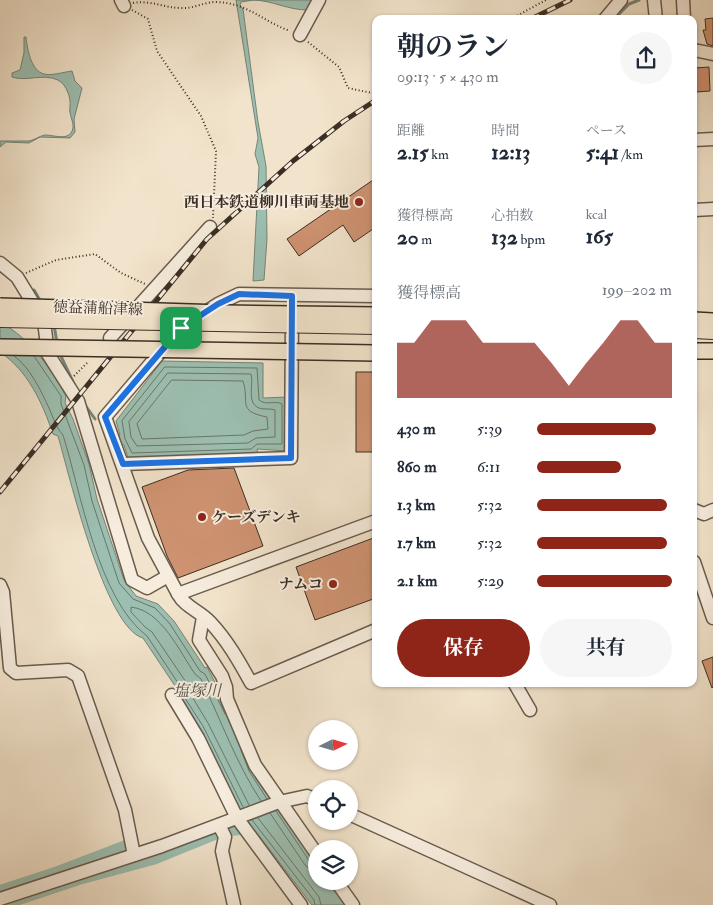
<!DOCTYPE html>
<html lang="ja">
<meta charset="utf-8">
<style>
body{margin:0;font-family:"IM FELL Double Pica","Noto Serif JP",serif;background:#f6f6f7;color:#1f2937;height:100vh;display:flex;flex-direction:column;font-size:19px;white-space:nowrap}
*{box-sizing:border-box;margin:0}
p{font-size:16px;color:#747a83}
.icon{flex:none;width:28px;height:28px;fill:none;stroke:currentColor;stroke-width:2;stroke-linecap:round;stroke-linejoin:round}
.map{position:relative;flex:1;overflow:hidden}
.drawer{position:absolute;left:372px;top:15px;width:325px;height:672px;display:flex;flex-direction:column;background:#fff;border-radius:10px;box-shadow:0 1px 4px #0004}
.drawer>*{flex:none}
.needle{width:32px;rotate:85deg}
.controls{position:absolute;left:308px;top:720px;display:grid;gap:10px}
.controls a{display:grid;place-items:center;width:50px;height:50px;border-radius:50%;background:#fff;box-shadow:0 1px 4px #0004;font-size:25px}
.pin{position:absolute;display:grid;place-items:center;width:42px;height:42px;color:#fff;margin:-21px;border-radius:10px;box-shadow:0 2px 8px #0006}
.round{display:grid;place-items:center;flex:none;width:52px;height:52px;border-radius:26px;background:#f6f6f7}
.headline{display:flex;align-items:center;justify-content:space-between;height:85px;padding:0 25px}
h1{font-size:28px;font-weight:700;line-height:38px}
.stats{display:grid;grid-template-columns:repeat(3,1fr);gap:8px;height:85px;padding:5px 25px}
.stats div{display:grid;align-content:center}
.stats b{font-size:21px;font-weight:700}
.stats small{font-size:14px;font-weight:400}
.stats p{font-size:14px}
.chart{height:140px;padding:10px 25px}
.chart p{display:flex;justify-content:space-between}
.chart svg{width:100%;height:90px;margin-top:5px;fill:#8f2418;opacity:.7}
.action{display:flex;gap:10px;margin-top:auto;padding:10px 25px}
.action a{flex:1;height:58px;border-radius:30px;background:#8f2418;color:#fff;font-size:20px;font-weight:700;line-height:58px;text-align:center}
.action a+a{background:#f6f6f7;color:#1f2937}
ul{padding:0 25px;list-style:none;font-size:16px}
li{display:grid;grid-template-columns:80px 60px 1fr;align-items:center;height:38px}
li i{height:12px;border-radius:6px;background:#8f2418}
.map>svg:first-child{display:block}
.water{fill:#9cbfb1;stroke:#758579}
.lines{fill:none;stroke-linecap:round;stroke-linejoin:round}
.shore{stroke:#6b766a;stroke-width:1}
.stream{stroke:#758579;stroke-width:3}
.canal{stroke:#9cbfb1;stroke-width:10}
.building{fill:#cf9372;stroke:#3a2e24}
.minor-casing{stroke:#685c4e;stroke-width:15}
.major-casing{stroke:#3a2e24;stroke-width:18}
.highway-casing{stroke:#3a2e24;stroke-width:20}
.path{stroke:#3a2e24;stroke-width:2;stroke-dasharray:1 2.5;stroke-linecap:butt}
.minor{stroke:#f7edde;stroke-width:12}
.major{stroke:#f2e4cc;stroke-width:15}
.highway{stroke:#f2e4cc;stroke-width:18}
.rail-casing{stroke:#3a2e24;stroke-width:5}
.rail{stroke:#f7edde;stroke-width:3;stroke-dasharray:9;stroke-linecap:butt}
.major-bridge-casing{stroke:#3a2e24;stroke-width:18;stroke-linecap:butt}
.highway-bridge-casing{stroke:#3a2e24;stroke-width:20;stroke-linecap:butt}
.major-bridge{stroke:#f2e4cc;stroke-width:15}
.highway-bridge{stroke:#f2e4cc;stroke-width:18}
.route-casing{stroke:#fff;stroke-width:10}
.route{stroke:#1a73e8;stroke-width:6}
.poi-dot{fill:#8f2418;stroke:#f7edde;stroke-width:2}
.labels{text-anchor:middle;stroke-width:4;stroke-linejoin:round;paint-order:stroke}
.poi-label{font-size:15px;font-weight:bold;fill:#3a2e24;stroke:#f7edde;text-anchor:end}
.street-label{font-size:15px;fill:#3a2e24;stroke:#f7edde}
.water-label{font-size:16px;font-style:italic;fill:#525247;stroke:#f7edde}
</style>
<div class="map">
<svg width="713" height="905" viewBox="0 0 713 905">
<rect width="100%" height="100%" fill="#f2e4cc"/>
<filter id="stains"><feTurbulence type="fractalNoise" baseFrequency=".004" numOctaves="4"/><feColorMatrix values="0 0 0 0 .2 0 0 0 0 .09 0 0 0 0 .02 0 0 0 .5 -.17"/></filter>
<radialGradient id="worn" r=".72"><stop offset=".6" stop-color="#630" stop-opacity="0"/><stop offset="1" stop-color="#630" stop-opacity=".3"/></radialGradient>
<g class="water">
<path d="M236,0H254L241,2L240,5L243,9L258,122L266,166L267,239L264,280L253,281L259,167L255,154L258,138Z"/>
<path d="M254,0H316L308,10C288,10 274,1 254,0Z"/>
<path d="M24,37H26C27,48 31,71 44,74C51,76 64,72 72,71L75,81L82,88L74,119L75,132L70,138L40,137L29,143L6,142L0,147V141C9,141 18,141 27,141C34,141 39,136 45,135C53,135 66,140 71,133C77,125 68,115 70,107C71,98 67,85 58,80C43,73 26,82 12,77V73L20,70L24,53Z"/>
<path d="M0,322C32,340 48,365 66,396L65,403L73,419L89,464L97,499L124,580L136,596L158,604L174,621L205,668L207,667L279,805L316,862V881H329L346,905H312L237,807L175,691L177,689L143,638C105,628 69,474 58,436L53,434C42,402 28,371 0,352Z"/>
<path d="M162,361L263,363V398L287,397V451L257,449L258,454L128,458L124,445L120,443L118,437L120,435L116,421Z"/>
</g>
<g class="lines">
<g class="shore">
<path d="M14,356C30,367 41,391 49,408C54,419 55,426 63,435C81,493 98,599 147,636L180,686L181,692L203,726L243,807"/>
<path d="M34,356L61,396V404L84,465L92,501L119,583L133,599L155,608L170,624L200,671L205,674L225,714"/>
<path d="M165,367L257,368L259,400C266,406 275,400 282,404V444H257L251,449L132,453L125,439L122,421Z"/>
<path d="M168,373L251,374C254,384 246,403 259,408C264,410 270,408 275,410V437L256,438L248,443L137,446L131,437L129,422Z"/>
<path d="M172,380L243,381C250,402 236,411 267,417L268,429L253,431L244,435L142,439L137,424Z"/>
<path d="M241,750L249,771L267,799"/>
<path d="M249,805L208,723L188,690L186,682L152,632L145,627L131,612V607C162,611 179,651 195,674L201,679C221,720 236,763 261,801"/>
<path d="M276,811L310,862L316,864"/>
<path d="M270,813L305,865L310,869L316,870"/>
<path d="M258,818L319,897L321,905"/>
<path d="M252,820L314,900L315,905"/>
</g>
<g class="stream">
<path d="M618,15L629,4L639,0"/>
<path d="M34,290L41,302"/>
<path d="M54,325L57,343"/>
<path d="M59,352L74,384"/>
<path d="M85,405L95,419"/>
</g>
<g class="canal">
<path d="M0,890L58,871L126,845"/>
<path d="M4,905L79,880L153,860L222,832L249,829"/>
</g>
</g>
<g class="building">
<path d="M713,18V46L707,44L703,30H706L705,19Z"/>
<path d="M709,67L710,91L696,92L694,68Z"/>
<path d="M376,178V227L354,242L343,225L299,256L287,239Z"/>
<rect x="356" y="372" width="20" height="80"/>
<path d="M234,468L263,546L178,578L167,556L142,487L188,470Z"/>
<path d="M376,537V598L315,620L296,567Z"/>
<path d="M713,657V687L712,688L702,661Z"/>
</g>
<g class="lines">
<defs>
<g id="minor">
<path d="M121,0L124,6"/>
<path d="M654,0L656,19"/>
<path d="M683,0L684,19"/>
<path d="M605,19L621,0"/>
<path d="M300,35L319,0"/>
<path d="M694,50L713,54"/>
<path d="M694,140L713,139"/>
<path d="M694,210L713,209"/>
<path d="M0,263L17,277L44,321L48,354L78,401L132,580L147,588L168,576"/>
<path d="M376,296L239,294L218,304L181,328L105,417L148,538L178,594C185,607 200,611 210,622C227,640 239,661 251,683L376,630"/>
<path d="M110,338L210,227"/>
<path d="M123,464L291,458L292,317"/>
<path d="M694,510L704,514L713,510"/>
<path d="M694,562L713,618"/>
<path d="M0,585L3,592L10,668L16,673L68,670L78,676L125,810L134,855"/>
<path d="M178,594L376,521"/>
<path d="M203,617L199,640L222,676L226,687L227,699L255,765L316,853"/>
<path d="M515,684L530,710"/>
<path d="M172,695L198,738L237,818L301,905"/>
<path d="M349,814L550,905"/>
<path d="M219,825L225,837L222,851L234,905"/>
<path d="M336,881L353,905"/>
<path d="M0,899L162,846L279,802L307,796L316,800"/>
</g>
<g id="major">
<path d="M694,320L713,321"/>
<path d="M694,351H713"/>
</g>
<path id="highway" d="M694,329L713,330"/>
</defs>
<use href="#minor" class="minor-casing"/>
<use href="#major" class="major-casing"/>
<use href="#highway" class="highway-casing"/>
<g class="path">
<path d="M133,3C153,0 163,8 182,8C193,9 204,2 216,2C248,3 262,21 290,31"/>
<path d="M132,10L148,19L157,51L201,116L216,151L213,218"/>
<path d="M511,19L546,0"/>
<path d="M308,42L339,67L348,88L372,93L376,90"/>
<path d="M26,273L56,260L95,254L121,273L145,284"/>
<path d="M74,376L88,362"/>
</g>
<use href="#minor" class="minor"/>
<use href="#major" class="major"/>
<use href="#highway" class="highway"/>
<defs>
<g id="rail">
<path d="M531,19L570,0"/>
<path d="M0,492L207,239L293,161L344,121L376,100"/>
</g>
</defs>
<use href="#rail" class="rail-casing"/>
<use href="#rail" class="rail"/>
<defs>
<g id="major-bridge">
<path d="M0,306L223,313L376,315"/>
<path d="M0,347L376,353"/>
</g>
<path id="highway-bridge" d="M0,318L376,325"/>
</defs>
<use href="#major-bridge" class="major-bridge-casing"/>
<use href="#highway-bridge" class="highway-bridge-casing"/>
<use href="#major-bridge" class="major-bridge"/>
<use href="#highway-bridge" class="highway-bridge"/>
</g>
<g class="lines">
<defs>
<path id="route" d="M239,294L292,296L291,458L123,464L105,417L181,328L218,304Z"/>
</defs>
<use href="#route" class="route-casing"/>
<use href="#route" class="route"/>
</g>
<g class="poi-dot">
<circle cx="359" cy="202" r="5"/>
<circle cx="202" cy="517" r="5"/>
<circle cx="333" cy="584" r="5"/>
</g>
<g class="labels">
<g class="poi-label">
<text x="349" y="207">西日本鉄道柳川車両基地</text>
<text x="212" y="522" text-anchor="start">ケーズデンキ</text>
<text x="323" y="589">ナムコ</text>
</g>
<g class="street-label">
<text transform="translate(98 308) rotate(2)" y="5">徳益蒲船津線</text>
</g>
<g class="water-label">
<text x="197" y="696">塩塚川</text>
</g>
</g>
<rect width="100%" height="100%" filter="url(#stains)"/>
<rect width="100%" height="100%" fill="url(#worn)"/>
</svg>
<div class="controls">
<a><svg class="needle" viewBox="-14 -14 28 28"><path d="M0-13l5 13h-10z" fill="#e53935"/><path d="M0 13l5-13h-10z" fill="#747a83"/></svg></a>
<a><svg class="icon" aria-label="locate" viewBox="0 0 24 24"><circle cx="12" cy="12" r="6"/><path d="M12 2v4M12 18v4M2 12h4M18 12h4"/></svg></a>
<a><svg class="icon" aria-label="layers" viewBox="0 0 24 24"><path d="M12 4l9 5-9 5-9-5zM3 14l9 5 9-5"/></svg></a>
</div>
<div class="pin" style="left:181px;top:328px;background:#1e9e55"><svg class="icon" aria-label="arrive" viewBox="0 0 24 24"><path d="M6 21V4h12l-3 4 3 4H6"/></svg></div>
<section class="drawer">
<div class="headline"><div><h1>朝のラン</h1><p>09:13 · 5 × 430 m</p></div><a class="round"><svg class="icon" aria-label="share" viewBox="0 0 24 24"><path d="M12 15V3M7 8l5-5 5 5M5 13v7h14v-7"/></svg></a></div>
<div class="stats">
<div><p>距離</p><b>2.15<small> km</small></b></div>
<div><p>時間</p><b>12:13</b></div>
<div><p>ペース</p><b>5:41<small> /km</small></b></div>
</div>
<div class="stats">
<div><p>獲得標高</p><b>20<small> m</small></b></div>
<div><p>心拍数</p><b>132<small> bpm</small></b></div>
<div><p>kcal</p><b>165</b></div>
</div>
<div class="chart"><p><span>獲得標高</span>199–202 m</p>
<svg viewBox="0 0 160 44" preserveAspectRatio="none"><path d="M0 44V17L10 17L20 6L30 6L40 6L50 17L60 17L70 17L80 17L90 27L100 38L110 27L120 17L130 6L140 6L150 17L160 17V44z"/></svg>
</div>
<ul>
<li><b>430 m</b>5:39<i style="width:88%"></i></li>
<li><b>860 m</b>6:11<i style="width:62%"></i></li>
<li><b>1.3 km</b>5:32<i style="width:96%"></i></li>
<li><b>1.7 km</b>5:32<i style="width:96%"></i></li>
<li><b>2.1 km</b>5:29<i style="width:100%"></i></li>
</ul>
<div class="action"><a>保存</a><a>共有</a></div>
</section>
</div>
